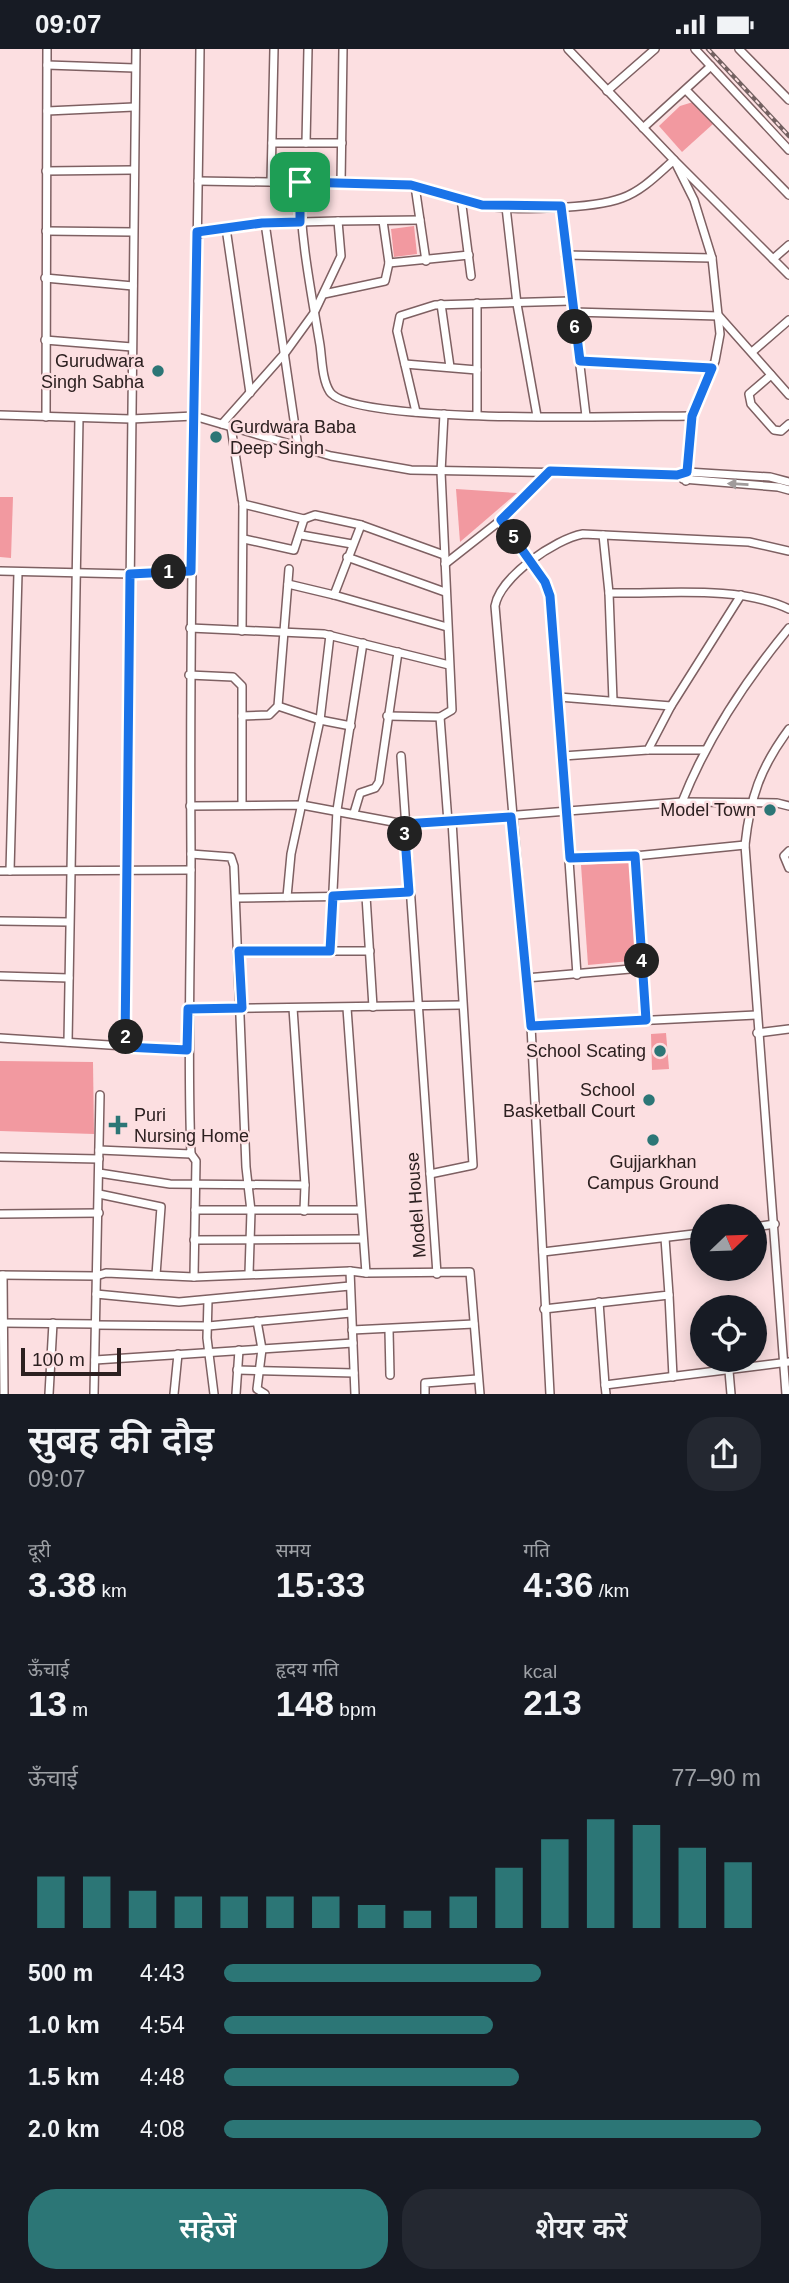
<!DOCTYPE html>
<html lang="hi">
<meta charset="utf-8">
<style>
body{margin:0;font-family:Helvetica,"Noto Sans Devanagari",sans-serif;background:#242831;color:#f1f3f6;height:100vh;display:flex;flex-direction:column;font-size:26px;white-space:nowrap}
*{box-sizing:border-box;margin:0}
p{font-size:23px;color:#9ea1a6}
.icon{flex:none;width:38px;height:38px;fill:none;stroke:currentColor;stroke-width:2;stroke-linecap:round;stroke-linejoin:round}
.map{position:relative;height:1345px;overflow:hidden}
.sheet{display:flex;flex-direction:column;background:#171b24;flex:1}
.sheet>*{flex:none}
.needle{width:46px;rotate:67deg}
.controls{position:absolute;left:690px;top:1155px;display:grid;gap:14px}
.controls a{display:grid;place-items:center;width:77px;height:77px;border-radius:50%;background:#171b24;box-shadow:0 4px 18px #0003;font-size:35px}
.scale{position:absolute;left:21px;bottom:18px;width:100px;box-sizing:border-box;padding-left:7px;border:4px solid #2c2020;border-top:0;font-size:19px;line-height:24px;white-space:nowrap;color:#2c2020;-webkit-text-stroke:5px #fcdfe1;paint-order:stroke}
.pin{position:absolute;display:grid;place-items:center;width:60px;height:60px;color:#fff;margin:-30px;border-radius:14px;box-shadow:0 4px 10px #0006}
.km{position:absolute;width:35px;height:35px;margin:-18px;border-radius:50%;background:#222;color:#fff;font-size:19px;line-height:35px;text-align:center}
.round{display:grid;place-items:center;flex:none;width:74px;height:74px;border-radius:28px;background:#242831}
.headline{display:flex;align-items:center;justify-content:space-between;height:119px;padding:0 28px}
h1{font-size:38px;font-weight:600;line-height:52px}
.figures{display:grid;grid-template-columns:repeat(3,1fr);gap:10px;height:119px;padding:7px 28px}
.figures div{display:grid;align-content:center}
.figures b{font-size:35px;font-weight:600}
.figures small{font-size:19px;font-weight:400}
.figures p{font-size:19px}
.chart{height:196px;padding:14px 28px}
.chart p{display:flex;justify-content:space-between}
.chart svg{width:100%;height:126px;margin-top:7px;stroke:#2c7676;stroke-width:6}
.action{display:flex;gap:14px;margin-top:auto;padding:14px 28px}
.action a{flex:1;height:80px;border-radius:28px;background:#2c7676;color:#fff;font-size:28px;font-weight:600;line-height:80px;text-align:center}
.action a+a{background:#242831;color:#f1f3f6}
ul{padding:0 28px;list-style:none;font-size:23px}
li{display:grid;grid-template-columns:112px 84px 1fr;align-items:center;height:52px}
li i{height:18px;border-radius:9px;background:#2c7676}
.status{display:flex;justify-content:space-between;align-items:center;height:49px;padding:0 35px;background:#171b24;direction:ltr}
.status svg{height:19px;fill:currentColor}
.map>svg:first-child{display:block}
.green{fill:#f299a0}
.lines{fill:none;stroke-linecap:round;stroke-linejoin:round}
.minor-casing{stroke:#7e6062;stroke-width:10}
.minor{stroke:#fff;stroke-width:7}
.rail-casing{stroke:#736161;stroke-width:4.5}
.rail{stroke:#fcdfe1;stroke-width:2;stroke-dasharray:5;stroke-linecap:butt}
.oneway{fill:#a09b9b}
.route-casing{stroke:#fff;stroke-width:14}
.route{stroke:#1a73e8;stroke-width:9}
.poi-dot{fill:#2c7676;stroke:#fcdfe1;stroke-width:2.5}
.labels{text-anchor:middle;stroke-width:5;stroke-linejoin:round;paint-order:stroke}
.poi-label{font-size:18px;fill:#2c2020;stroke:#fcdfe1;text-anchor:end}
.street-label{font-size:18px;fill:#2c2020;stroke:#fcdfe1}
</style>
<div class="status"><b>09:07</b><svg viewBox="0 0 49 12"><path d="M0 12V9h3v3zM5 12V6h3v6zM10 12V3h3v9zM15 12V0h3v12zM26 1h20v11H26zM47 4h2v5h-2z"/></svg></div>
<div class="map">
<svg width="789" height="1345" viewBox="0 0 789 1345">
<rect width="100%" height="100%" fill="#fcdfe1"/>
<g class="green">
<path d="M693,53L713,75L682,103L659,77L680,57Z"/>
<path d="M414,177L417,205L394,208L391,180Z"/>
<path d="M456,440L517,444L460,493Z"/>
<path d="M0,448H13L11,509L0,508Z"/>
<path d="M632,813L641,911L588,916L581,816Z"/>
<path d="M666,984L669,1020L652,1021L651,985Z"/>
<path d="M0,1012L93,1013L94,1085L0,1082Z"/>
</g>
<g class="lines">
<defs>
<g id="minor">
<path d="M568,0L674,111L694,151L712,209L720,285L715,312L692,367L686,432"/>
<path d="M695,0L789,101"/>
<path d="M739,0L789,51"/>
<path d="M47,16L135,19"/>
<path d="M686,41L789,146"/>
<path d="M607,42L655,0"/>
<path d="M47,62L134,58"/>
<path d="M643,79L711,17"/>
<path d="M272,94H342"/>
<path d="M306,94L308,0"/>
<path d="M46,122L132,121"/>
<path d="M198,132L393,135C424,137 452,150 482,156C514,162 592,160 622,149C642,142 658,125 674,111L789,226"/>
<path d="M271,133L274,0"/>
<path d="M300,133C300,188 311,242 320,296C322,310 322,331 330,343C353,376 640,367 692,367"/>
<path d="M341,134L343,0"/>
<path d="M415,137L426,212"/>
<path d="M461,149L471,227"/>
<path d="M561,157L586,367"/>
<path d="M506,158L517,255L537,367"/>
<path d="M338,172L420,171"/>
<path d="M383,172L389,214L469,206"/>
<path d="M265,174L298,398"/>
<path d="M226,179L250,344"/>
<path d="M46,182L133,183"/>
<path d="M197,183L262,174L338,172L341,207L314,264L285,304L222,375"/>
<path d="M565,206L712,209"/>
<path d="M773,210L789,196"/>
<path d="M45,229L133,237"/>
<path d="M324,245L385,232L389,214"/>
<path d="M477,254V366"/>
<path d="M441,255L450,318"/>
<path d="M573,263L719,267L789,346"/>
<path d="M45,291L132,298"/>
<path d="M752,303L789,271"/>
<path d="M580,312L712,319"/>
<path d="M405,315L477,321"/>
<path d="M771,326L749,345L751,355L774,381L781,382L789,375"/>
<path d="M416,363L397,282L400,267L435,256L571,252"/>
<path d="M0,366L131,370L194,367L331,407L411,421L677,426L687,423L770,428L789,433"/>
<path d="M46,368L47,0"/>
<path d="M231,378L243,455L242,582"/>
<path d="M683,430L778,438L789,441"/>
<path d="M243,455L304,470L315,466L361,476L444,506"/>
<path d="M501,471L546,533L551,553L577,926"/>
<path d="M301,486L352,495"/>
<path d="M603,486L609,544L613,652"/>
<path d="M244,490L294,501L304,470"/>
<path d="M347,508L445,543"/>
<path d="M445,515L501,471L550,422"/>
<path d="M0,522L130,525L190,522"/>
<path d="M288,535L334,546L361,476"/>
<path d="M609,544C664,545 739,536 789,560"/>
<path d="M334,546L447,578"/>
<path d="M190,579L324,585L449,616"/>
<path d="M189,626L233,628L242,637V755"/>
<path d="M559,648L671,657L648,701L563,707"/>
<path d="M278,657L320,671L351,677"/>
<path d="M671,657L741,546"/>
<path d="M242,667L269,666L278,657L289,520"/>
<path d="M387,667L440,668L452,661L441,423L444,365"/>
<path d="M440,668L448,773"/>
<path d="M648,701H704"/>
<path d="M401,707L437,1225"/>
<path d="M682,753C707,690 745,632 789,579"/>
<path d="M190,757L302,756L404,775L682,753L777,754L789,757"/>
<path d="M354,764L360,744L375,739L379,733L398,603"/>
<path d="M789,802L784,807L789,819"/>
<path d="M191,805L231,808L234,817L246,1118L251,1162L249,1225"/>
<path d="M635,807L647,971"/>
<path d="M570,809L635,807L745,796"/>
<path d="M0,822L191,821"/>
<path d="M10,822L18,524"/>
<path d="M366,847L409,843"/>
<path d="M287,848L291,805L320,671L330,586"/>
<path d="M237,849L366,847L373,958"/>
<path d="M0,872L69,873"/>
<path d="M239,902H370"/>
<path d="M330,902L337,761L363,594"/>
<path d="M0,927L69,929"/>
<path d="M526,929L642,919"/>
<path d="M293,959L305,1136"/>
<path d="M347,959L366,1224L470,1223L480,1345"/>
<path d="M188,960L461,956"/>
<path d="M531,977L756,966"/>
<path d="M757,984L789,980"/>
<path d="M0,989L187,1001"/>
<path d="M68,993L79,369"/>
<path d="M125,998L136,0"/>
<path d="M99,1101L191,1105C187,1004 191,905 191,805C189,537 197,268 200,0"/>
<path d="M191,1105L196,1112L194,1228"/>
<path d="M0,1108L99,1110"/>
<path d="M99,1124L170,1135L305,1136L304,1162"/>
<path d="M430,1125L473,1116L452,772"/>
<path d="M99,1145L161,1158L156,1226"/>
<path d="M195,1161H361"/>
<path d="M0,1165L99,1164"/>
<path d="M754,1178L775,1175"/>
<path d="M194,1191L363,1190"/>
<path d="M543,1203L702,1184"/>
<path d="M350,1222L355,1345"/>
<path d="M0,1226L96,1227L106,1224L194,1228L350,1222L366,1224"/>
<path d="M3,1226L4,1345"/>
<path d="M96,1245L179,1253L350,1237"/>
<path d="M669,1246L673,1328"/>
<path d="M208,1251L207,1289L214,1345"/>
<path d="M599,1253L605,1336"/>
<path d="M544,1260L669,1246L665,1189"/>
<path d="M257,1272L262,1300L257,1340L265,1345"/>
<path d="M3,1274L95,1275"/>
<path d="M95,1276L208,1277L351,1264"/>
<path d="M352,1281L474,1275"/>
<path d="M389,1281L390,1326"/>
<path d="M95,1311L353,1294"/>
<path d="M237,1321L354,1324"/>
<path d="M729,1322L731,1345"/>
<path d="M49,1345L53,1274"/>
<path d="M94,1345L100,1046"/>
<path d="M174,1345L178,1305"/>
<path d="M236,1345L239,1301"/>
<path d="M425,1345V1334L477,1330"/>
<path d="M550,1345L531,977L495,557C500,528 555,490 583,485L749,493L789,502"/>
<path d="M606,1345L605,1336L789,1313"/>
<path d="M786,1345L745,796C750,749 760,719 789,680"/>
</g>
</defs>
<use href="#minor" class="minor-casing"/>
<use href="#minor" class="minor"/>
<defs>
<path id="rail" d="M708,0L789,87"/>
</defs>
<use href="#rail" class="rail-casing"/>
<use href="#rail" class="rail"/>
</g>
<defs><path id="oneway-solid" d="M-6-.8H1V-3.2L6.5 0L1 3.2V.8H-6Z" transform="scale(1.75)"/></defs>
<use class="oneway" href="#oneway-solid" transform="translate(738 435) rotate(-177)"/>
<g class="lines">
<defs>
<path id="route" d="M300,133L411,136L482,156L561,157L580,312L712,319L692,367L687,423L677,426L550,422L501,471L545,533L550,547L570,809L635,807L646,971L531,977L511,768L404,775L409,843L333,847L330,902H239L242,959L188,960L187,1001L125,998L130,525L191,522L197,183L262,174L300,173Z"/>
</defs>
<use href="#route" class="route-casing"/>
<use href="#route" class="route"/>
</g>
<g class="poi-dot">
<circle cx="158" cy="322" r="7"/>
<circle cx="216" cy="388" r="7"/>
<circle cx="770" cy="761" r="7"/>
<circle cx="660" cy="1002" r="7"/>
<circle cx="649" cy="1051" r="7"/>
<path d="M114.5 1065.5h7v7h7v7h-7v7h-7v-7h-7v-7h7z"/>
<circle cx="653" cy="1091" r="7"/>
</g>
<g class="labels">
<g class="poi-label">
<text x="144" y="318">Gurudwara<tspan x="144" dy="21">Singh Sabha</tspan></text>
<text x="230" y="384" text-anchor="start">Gurdwara Baba<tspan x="230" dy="21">Deep Singh</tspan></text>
<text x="756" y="767">Model Town</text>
<text x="646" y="1008">School Scating</text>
<text x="635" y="1047">School<tspan x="635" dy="21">Basketball Court</tspan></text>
<text x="134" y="1072" text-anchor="start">Puri<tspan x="134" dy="21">Nursing Home</tspan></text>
<text x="653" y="1119" text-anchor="middle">Gujjarkhan<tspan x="653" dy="21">Campus Ground</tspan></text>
</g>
<g class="street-label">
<text transform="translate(416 1156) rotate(-94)" y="6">Model House</text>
</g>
</g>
</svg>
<div class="controls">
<a><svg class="needle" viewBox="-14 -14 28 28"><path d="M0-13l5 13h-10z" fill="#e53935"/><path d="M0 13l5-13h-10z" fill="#9ea1a6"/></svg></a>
<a><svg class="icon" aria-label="locate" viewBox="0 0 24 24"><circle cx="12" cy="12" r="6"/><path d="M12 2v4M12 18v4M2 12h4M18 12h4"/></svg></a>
</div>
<div class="scale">100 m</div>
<div class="pin" style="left:300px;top:133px;background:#1e9e55"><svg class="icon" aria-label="arrive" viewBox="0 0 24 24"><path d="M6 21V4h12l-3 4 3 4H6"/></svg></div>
<b class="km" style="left:169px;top:523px">1</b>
<b class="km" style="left:126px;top:988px">2</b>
<b class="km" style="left:405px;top:785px">3</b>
<b class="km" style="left:642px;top:912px">4</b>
<b class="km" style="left:514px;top:488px">5</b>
<b class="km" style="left:575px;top:278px">6</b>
</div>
<section class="sheet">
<div class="headline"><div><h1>सुबह की दौड़</h1><p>09:07</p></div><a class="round"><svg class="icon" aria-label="share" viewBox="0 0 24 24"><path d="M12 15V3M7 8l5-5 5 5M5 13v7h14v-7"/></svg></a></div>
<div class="figures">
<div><p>दूरी</p><b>3.38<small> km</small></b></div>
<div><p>समय</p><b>15:33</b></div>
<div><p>गति</p><b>4:36<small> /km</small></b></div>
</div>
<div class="figures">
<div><p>ऊँचाई</p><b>13<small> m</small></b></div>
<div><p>हृदय गति</p><b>148<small> bpm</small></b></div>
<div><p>kcal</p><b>213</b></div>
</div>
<div class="chart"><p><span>ऊँचाई</span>77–90 m</p>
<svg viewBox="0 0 160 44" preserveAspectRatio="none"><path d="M5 44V26M15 44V26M25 44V31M35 44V33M45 44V33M55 44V33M65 44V33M75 44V36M85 44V38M95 44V33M105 44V23M115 44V13M125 44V6M135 44V8M145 44V16M155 44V21"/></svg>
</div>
<ul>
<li><b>500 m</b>4:43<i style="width:59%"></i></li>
<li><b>1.0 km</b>4:54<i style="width:50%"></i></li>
<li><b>1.5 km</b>4:48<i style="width:55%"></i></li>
<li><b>2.0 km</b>4:08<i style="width:100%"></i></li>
</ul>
<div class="action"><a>सहेजें</a><a>शेयर करें</a></div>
</section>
